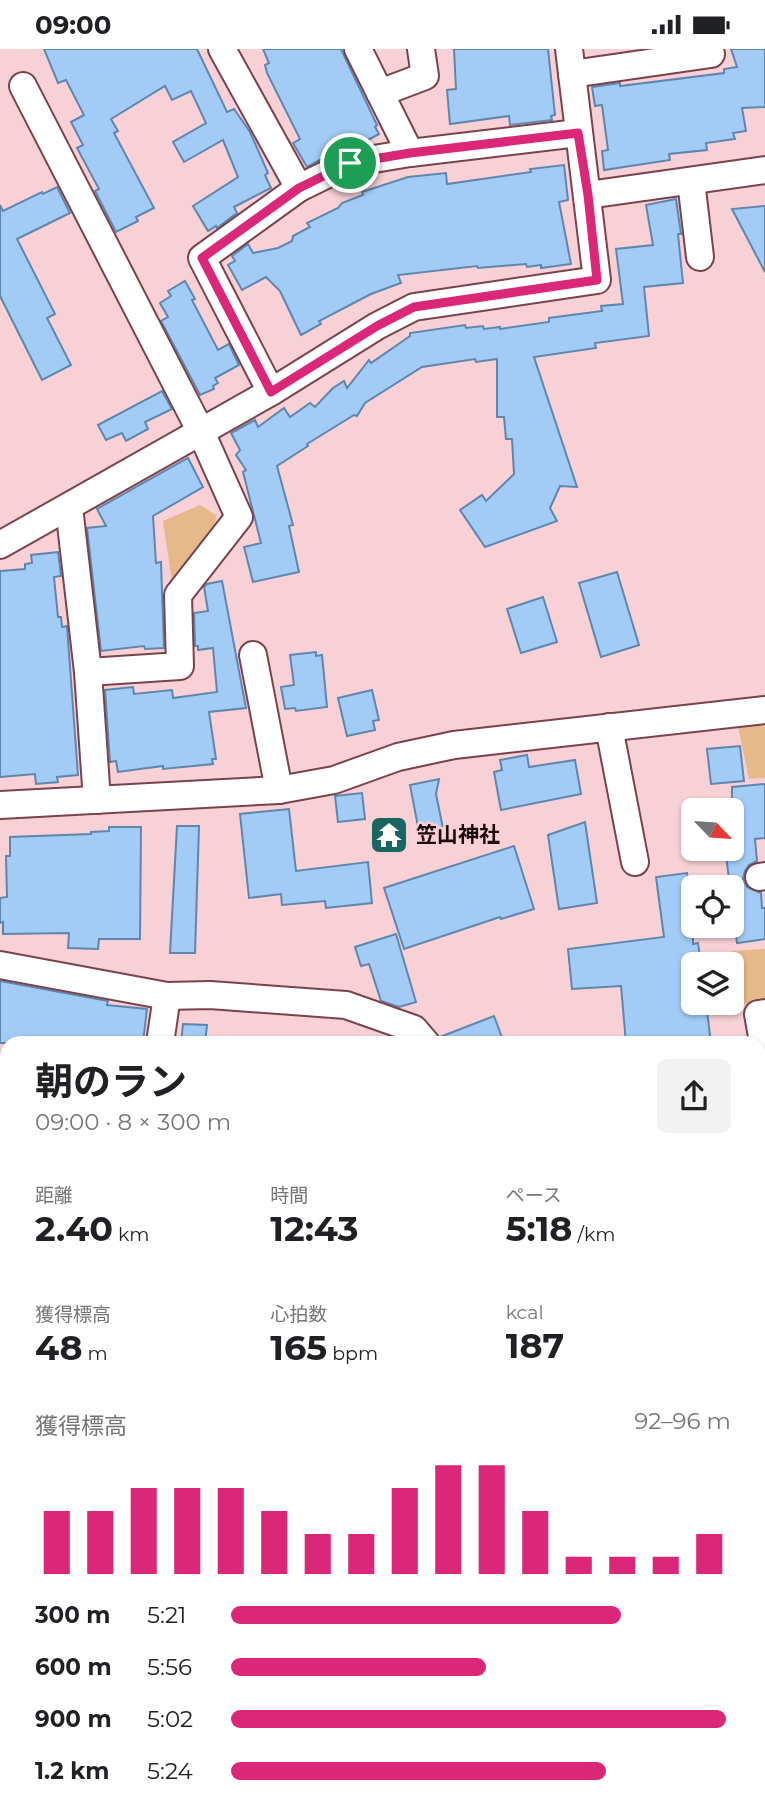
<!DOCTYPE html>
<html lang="ja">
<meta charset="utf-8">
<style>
body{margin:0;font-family:Montserrat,"Noto Sans JP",sans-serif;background:#f2f2f2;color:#202124;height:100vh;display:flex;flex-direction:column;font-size:26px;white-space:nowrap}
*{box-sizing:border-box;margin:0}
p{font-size:23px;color:#757577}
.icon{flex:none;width:38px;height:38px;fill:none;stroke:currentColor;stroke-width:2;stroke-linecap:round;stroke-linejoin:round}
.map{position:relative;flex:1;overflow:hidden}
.sheet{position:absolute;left:0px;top:987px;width:766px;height:777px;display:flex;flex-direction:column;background:#fff;border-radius:21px 21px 0 0;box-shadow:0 2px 5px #0004}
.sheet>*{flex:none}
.needle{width:46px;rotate:115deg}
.tools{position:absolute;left:681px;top:749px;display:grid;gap:14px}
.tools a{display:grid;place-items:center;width:63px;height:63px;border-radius:10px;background:#fff;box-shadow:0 2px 5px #0004;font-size:35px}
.pin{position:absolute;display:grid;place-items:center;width:60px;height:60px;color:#fff;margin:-30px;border:4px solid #fff;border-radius:50%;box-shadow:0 2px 7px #0007}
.round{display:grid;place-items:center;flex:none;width:74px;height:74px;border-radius:10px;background:#f2f2f2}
.headline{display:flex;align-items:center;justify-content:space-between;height:119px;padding:0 35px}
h1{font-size:38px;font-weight:700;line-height:52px}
.figures{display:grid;grid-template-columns:repeat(3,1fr);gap:10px;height:119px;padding:7px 35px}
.figures div{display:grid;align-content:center}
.figures b{font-size:35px;font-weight:700}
.figures small{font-size:19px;font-weight:400}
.figures p{font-size:19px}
.chart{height:196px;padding:14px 35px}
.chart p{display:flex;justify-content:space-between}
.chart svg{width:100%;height:126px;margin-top:7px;stroke:#db2777;stroke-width:6}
ul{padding:0 35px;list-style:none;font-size:23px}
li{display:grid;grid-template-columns:112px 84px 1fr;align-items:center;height:52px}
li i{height:18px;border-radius:9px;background:#db2777}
.status{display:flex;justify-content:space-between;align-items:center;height:49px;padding:0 35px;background:#fff;direction:ltr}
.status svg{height:19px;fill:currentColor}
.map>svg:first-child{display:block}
.built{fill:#fcc2ca}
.green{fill:#e5b989}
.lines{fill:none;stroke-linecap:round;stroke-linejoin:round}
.river{stroke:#79925c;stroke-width:44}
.building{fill:#a2ccf6;stroke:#5f86ad;stroke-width:2}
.minor-casing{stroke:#78434c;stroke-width:30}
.tertiary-casing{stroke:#78434c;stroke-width:37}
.primary-casing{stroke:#804c99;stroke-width:42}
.minor{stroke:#fff;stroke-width:26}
.tertiary{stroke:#fff;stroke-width:33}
.primary{stroke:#d2a9ef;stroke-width:38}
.route-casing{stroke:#fff;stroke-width:14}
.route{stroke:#db2777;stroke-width:9}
.labels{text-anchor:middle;stroke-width:5;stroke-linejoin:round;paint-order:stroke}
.poi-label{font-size:21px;font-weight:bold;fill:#1e090d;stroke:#f8d1d6;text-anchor:start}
</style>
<div class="status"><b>09:00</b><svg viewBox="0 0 49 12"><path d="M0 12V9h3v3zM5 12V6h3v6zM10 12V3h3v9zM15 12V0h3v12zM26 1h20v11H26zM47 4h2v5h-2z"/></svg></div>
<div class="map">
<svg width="765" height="1764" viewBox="0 0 765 1764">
<rect width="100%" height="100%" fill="#f8d1d6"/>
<path class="built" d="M760,1748H765V1764H551L609,1757H760Z"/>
<g class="green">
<path d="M200,456L216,466L215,479L172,533L163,472Z"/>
<path d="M765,671V729L749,730L737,673Z"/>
<path d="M765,900V952L739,955L732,902Z"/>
</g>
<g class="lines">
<g class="river">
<path d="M760,1617L765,1616"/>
<path d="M0,1722L7,1723"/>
</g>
</g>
<g class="building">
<path d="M44,0H197L227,63L234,60L250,83L268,124L265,126L271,139L234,158L237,164L217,179L216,177L208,182L193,157L238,128L223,91L184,113L173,93L206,74L191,42L172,51L165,37L111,70L118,82L114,84L154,159L136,168L138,172L116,183L95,142L99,140L77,99L83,96L71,73L84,66L66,31L58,34Z"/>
<path d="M263,0H341L377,76L375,78L379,85L357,97L353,98L351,94L307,118L293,94L300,90L267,24L265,16L269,14Z"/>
<path d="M454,0H548L555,66L551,67L552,71L510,76L509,67L450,75L447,41L456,40Z"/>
<path d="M731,0H765V58L742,59L746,82L733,84L735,90L706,94L707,101L669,105L670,111L604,121L602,102L608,101L602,56L595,57L592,38L620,34V37L724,24V20L737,18Z"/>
<path d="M564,116L568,151L559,153L571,215L541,219V216L527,218L526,215L478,219L477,217L398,226L401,234L371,245L319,272L321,275L301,286L280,242L266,228L242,241L228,216L235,212L232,207L248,195L253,204L278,199L292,192L293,187L310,178L307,174L338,159L342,154L363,146L362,143L408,128L446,124L447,135L531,123L530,120Z"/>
<path d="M57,138L70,164L17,190L55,265L47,269L71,316L42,331L0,247V156L3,162L42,143L43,145Z"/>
<path d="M676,150L681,185H678L683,234L644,238L649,287L595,294L596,299L534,308L577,438L560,437L550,459L557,472L485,498L460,461L482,446L486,452L514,425L512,390H506L504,368H497V310L476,313L475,310L422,318L365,354L357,367L354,366L307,395L308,397L277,417L293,476L289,477L299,523L253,533L244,498L261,494L243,423L246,421L236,406L240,401L231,384L255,371L258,378L284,359L290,368L310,354L315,358L333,339L344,332L347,339L369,311L371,314L410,287V284L465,276L466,279L483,277L484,280L500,278V280L549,273V269L602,262L601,257L623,255L616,200L653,196L646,156Z"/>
<path d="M765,157V223L732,160Z"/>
<path d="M185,232L195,250L192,251L218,301L229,295L239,316L215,329L218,334L213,337L214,340L200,346L161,272L168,268L160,254L171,247L168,242Z"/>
<path d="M162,342L172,360L145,373L148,380L126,392L122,384L106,391L98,376Z"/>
<path d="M188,409L203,438L153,467L156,514L161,513L164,599L145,600L144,597L101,602L87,479L106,477L97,460Z"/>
<path d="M58,503L61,527L54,528L58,568H61L62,578L67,577L78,726L57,728L58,733L36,735L35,725L0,728V522L25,520V515L32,514L31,506Z"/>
<path d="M617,523L639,596L601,608L579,534Z"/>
<path d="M222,532L246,659L209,663L216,710H212L213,715L163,720V717L118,723L116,712L110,713L105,641L133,638L134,645L172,641L173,649L217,643L213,599L198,601V597H195L194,564L208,562L204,538L207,535Z"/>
<path d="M543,548L557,593L521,604L507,560Z"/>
<path d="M316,603V607L322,606L327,658L296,662L295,659L285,660L281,638L294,636L290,606Z"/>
<path d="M372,641L379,671L373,672L375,681L347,687L338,649Z"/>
<path d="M740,697L744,732L711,735L707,700Z"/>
<path d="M527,706L529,718L575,711L581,745L501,761L494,723L502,721L500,711Z"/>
<path d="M439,730L436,745L444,784L420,788L410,736Z"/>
<path d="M765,735V789L755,790L757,812L749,816L745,822L743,830L747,838L761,844L762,859H765V890L737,894L726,806L732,805V738Z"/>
<path d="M362,744L365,770L338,773L335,747Z"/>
<path d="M289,760L296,822L368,813L372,854L326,859L325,852L282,856L281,845L249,849L240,765Z"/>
<path d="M585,773L597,854L559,860L548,786Z"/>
<path d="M177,777H199L195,904H170Z"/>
<path d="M109,778H141L140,890H99L98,900L68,899L69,884L3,885V873L0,874V849L7,848L6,807H10V788L91,785V783L109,782Z"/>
<path d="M514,797L534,860L501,870L500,868L404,900L384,839Z"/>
<path d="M687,824L693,866V895L698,894L701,915H693V954H706L711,994H673V991L626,994L621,937L572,940L568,900L664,888L656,828Z"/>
<path d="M396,885L416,953L399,958L381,952L369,915L361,917L355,898Z"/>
<path d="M0,932L108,952L107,956L147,960L143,994H0Z"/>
<path d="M494,967L504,994H441L440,988Z"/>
<path d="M183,975L207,976L205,994H181Z"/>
</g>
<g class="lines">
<defs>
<g id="minor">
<path d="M222,0L299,139"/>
<path d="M358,0L410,104"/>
<path d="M572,25L711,5"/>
<path d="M23,37L201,383L239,468L178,546L180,617L88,623"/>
<path d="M380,44L425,27L421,0"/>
<path d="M691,132L700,208"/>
<path d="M588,146L765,121"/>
<path d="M271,343L377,277L414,258L597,231L569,0"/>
<path d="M69,458L88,623L97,751"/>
<path d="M0,496L271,343L202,209L299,139L350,114L410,104L578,84"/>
<path d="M253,606L279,741"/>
<path d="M609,678L635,813"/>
<path d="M0,756L279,741L334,731L398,708L454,696L765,661"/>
<path d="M759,828L765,827"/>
<path d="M0,916L167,947L160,994"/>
<path d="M167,947L210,946L346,956L414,980L426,994"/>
<path d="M765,964L758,965L765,1004"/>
<path d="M0,1054L7,1055"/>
<path d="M0,1192L7,1193"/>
</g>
<g id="tertiary">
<path d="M760,1724H765"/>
<path d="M447,1764L471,1757"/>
</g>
<g id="primary">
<path d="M760,1221L765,1223"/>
<path d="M0,1315L7,1312"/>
</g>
</defs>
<use href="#minor" class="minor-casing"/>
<use href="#tertiary" class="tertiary-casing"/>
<use href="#primary" class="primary-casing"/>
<use href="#minor" class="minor"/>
<use href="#tertiary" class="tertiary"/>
<use href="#primary" class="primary"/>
</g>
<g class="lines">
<defs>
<path id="route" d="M578,84L588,146L597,231L414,258L377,277L271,343L202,209L299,139L350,114L410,104Z"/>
</defs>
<use href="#route" class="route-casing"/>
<use href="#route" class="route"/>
</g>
<defs>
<symbol id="temple-square" viewBox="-11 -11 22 22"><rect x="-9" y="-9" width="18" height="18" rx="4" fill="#196661" stroke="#f8d1d6"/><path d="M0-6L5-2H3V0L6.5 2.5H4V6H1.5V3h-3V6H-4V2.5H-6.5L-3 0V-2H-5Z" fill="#fff"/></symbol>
</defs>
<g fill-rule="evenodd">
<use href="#temple-square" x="367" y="764" width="44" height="44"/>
</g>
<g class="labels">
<g class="poi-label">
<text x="416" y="793">笠山神社</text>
</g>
</g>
</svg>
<div class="tools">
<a><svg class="needle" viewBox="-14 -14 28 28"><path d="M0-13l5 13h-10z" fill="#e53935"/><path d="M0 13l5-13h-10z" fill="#757577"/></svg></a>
<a><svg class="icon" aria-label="locate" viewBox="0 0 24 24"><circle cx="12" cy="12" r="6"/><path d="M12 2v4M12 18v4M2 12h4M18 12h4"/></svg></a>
<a><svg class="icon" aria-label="layers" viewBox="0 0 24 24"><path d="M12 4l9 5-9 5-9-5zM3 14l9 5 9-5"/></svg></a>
</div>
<div class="pin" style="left:350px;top:114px;background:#1e9e55"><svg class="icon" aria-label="arrive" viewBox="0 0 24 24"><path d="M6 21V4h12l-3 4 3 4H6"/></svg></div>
<section class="sheet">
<div class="headline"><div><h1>朝のラン</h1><p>09:00 · 8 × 300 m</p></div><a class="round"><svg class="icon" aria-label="share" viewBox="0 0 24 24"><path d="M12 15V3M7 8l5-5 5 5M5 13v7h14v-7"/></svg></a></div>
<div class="figures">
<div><p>距離</p><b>2.40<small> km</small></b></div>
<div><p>時間</p><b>12:43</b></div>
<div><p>ペース</p><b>5:18<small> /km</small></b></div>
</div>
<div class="figures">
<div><p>獲得標高</p><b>48<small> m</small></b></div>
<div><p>心拍数</p><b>165<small> bpm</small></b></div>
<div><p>kcal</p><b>187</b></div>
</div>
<div class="chart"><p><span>獲得標高</span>92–96 m</p>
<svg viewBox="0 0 160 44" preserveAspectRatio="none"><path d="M5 44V22M15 44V22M25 44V14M35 44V14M45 44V14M55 44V22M65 44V30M75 44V30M85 44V14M95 44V6M105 44V6M115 44V22M125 44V38M135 44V38M145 44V38M155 44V30"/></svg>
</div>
<ul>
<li><b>300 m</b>5:21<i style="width:78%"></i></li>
<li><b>600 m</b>5:56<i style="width:51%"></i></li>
<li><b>900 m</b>5:02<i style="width:99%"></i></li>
<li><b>1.2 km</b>5:24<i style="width:75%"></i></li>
</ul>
</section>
</div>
